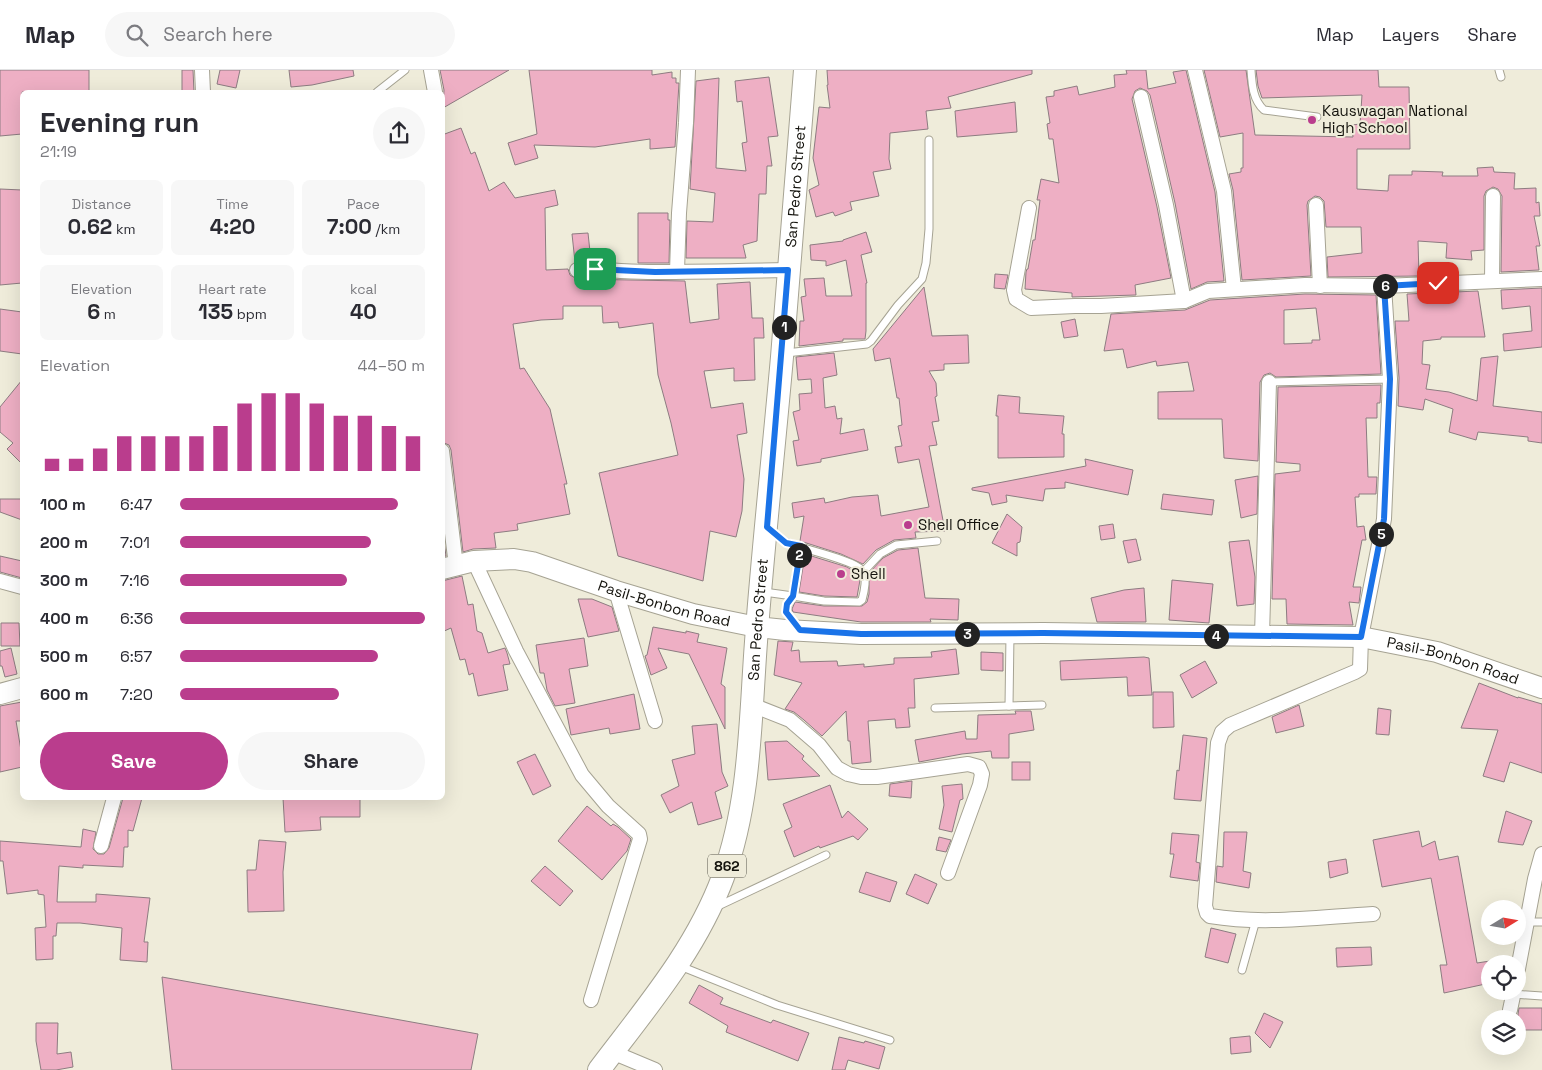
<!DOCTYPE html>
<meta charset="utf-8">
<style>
body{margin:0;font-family:"Space Grotesk",sans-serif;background:#f7f7f7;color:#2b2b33;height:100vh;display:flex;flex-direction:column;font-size:19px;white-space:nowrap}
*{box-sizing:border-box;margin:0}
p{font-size:16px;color:#7c7c81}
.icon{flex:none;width:28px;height:28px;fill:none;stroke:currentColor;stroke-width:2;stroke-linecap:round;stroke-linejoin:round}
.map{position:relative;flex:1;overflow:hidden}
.details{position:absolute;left:20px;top:20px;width:425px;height:710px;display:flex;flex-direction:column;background:#fff;border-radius:8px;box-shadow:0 5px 20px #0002}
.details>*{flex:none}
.needle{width:32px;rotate:79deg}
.tools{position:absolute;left:1481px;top:830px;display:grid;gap:10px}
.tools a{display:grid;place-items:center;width:45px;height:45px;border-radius:50%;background:#fff;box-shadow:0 5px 20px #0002;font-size:25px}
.pin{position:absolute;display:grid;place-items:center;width:42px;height:42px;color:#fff;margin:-21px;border-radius:10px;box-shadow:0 2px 8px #0006}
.km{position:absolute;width:25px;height:25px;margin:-12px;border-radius:50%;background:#222;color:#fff;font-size:14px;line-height:25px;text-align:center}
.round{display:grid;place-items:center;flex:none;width:52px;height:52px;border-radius:26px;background:#f7f7f7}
.headline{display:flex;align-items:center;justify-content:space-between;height:85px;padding:0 20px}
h1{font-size:28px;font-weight:600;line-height:38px}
.figures{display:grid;grid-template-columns:repeat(3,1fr);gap:8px;height:85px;padding:5px 20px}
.figures div{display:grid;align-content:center;border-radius:8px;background:#f7f7f7;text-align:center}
.figures b{font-size:21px;font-weight:600}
.figures small{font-size:14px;font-weight:400}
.figures p{font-size:14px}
.chart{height:140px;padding:10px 20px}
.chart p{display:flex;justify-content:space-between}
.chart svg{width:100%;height:90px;margin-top:5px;stroke:#ba3d8d;stroke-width:6}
.button{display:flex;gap:10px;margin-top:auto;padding:10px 20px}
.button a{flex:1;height:58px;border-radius:30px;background:#ba3d8d;color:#fff;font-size:20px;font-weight:600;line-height:58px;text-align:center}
.button a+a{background:#f7f7f7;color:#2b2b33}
ul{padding:0 20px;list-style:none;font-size:16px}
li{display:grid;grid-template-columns:80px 60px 1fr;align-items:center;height:38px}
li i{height:12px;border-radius:6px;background:#ba3d8d}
header{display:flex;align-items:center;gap:30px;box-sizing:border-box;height:70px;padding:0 25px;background:#fff;border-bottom:1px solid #e1e1e2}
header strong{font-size:24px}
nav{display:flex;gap:28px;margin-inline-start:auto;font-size:18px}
.search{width:350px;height:45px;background:#f7f7f7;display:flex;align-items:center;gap:12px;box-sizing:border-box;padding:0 18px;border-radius:28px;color:#7c7c81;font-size:19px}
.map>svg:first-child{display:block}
.building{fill:#eeafc4;stroke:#8d7c81;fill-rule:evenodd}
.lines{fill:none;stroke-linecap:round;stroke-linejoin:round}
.lane-casing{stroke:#a6a393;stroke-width:9}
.street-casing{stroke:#a6a393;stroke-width:16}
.secondary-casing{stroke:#a6a393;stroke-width:22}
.primary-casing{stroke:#a6a393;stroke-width:24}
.lane{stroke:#fff;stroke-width:7}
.street{stroke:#fff;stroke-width:14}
.secondary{stroke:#fff;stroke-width:20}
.primary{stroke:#fff;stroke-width:22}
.route-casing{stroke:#fff;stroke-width:10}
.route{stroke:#1a73e8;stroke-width:6}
.poi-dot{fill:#ba3d8d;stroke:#efecda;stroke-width:2}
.labels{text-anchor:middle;stroke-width:4;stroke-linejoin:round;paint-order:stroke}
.shield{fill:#efecda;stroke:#56544a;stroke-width:1}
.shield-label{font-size:14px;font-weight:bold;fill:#14130d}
.poi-label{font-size:15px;fill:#14130d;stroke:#efecda;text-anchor:start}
.street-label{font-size:15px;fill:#14130d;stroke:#efecda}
</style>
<header>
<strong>Map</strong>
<div class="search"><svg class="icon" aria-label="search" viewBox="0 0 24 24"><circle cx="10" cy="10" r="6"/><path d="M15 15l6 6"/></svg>Search here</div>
<nav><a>Map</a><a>Layers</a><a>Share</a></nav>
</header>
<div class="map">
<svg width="1542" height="1000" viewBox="0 0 1542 1000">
<rect width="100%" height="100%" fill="#efecda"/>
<g class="building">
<path d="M0,0H89V22H22V64L0,66Z"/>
<path d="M182,0H193L194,22H182Z"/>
<path d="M220,0H240L236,18L217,14Z"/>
<path d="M289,0H353L354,6L312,15L291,17Z"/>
<path d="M440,0H509L443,38L444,20Z"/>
<path d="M529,0H652V5L672,2V8H676V13H679L675,77L650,79V69L595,77L534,75L538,88L515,95L508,73L537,64Z"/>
<path d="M827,0H1032V4L948,27L951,38L926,41L928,59L890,63L889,89L891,99L873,102L879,126L850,132L852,140L835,146L833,142L816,147L809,120L819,115L813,88L819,37L830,38L827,15H828Z"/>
<path d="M1126,0H1146L1148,19L1176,13L1173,2L1186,0L1215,122L1224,211L1207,212L1191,219L1175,133L1150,25L1147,21L1140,18L1135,21L1132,29L1157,137L1171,208L1135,215L1136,225L1072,227V223L1025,219L1026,202L1027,199H1028L1033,170H1035L1040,130H1037L1041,109L1059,113L1053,69H1049L1047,54L1050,53L1046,27L1054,26V21L1077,16L1079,25L1115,17L1114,5L1127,4Z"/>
<path d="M1204,0H1246L1255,65L1353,67L1352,55L1360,54L1362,25L1262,28L1258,16L1256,0H1378L1379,17H1409L1410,79H1357V119L1388,121L1389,105H1412V101L1443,102L1442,106H1478L1477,98L1493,97L1494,102L1515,103L1514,119L1536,118V133L1539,132L1540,146H1534L1540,176H1536L1539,200L1501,202L1502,126L1498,119L1493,117L1486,121L1484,126V180L1471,181L1472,190L1446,188L1447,173L1418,171L1419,206L1328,207L1327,187L1362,183L1361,157H1326L1324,131L1320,127L1315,126L1308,131L1307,135L1311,206L1242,210L1233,120L1229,104L1241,102V98H1243V63L1220,67Z"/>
<path d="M769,7L778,66L768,67L772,96H767L766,124H759L757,171L743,175L746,188H686L687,151L713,152L715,123L690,119L696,11L719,8L716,98L746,101L742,73L747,72L742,31L737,32L735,11Z"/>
<path d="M1015,32L1017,62L957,67L955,41Z"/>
<path d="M461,58L471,84L475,82L489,121L504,112L515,128L555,120L558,135L545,138L546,200L568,199L570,205L577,209L685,211L690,253L719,249L717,214L750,212L752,248H763L764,268H754L755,310L734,311V298L704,301L711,338L743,333L747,363L737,365L744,409L742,441L736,467L710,461L703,511L618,486L599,403L678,385L671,353L658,305L653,253L619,258L618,252L603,253L602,236H563V249L541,250L513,254L520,299L524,298L550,339L567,414H564L570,444L517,454L518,460L494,463L496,478L473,479L463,482L451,380L449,375L444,373L442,361V65Z"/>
<path d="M0,119L22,120V213L0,215Z"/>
<path d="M638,143H668V150H670L669,193H638Z"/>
<path d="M866,162L872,182L861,185L867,213H866V261L865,269H843V271L799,276L800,251H804L801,227L806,226L804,209L824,208L826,226H852L846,190L826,196V191L811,190L810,175L843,171V170Z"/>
<path d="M588,163L591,191L575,192L572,164Z"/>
<path d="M995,204L1008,205L1005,219L994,218Z"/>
<path d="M924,217L932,266L968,265L969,293L944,294V300L929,301L936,313L937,326L935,327L939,351L932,352L937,375L929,376L945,461L915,462L916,468L894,470L876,480L863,494L841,484L800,471L804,446L794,448L792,433L824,428L825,433L852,427L878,425L881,446L929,437L919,389L898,393L895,377L902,376L898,356L902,355L899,328H897L890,288L875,291L873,279Z"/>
<path d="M1542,218V277L1504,281L1503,264L1532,261L1530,236L1502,239L1501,220Z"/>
<path d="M1478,221L1485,267H1441V269L1423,271L1422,294L1430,295L1426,319L1449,322L1477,331L1481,288L1498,286L1493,336L1542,342V373L1528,371V367L1478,362L1476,370L1449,362L1453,339L1425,329L1423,340L1398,336L1399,308L1395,251H1409L1407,224Z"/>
<path d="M1305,224L1376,225L1381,304L1276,307L1270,303L1264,305L1260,312L1258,391L1224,388L1222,349H1158V322L1194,321L1188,292L1157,296L1156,291L1127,298L1123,279L1104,281L1111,244L1185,240L1210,230ZM1316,238L1320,270H1312V273L1284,274V240Z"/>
<path d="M0,239L22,242V284L0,281Z"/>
<path d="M1075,249L1078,266L1064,268L1061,252Z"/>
<path d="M834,283L837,305L823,308L825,338L835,336L837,349L842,348L840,364L864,359L868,380L821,389V392L797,396L793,371L799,370L793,342L800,340L799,324L812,323L811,309L798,310L796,287Z"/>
<path d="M22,310V394L7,379L13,373L0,362V337Z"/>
<path d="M1381,315L1380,333H1377V348H1366L1368,407H1377L1376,424H1359V427H1355L1357,457L1364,456L1366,470H1362L1353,517H1361L1359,533L1349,532L1353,555L1287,554L1286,529H1272L1275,404L1300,401V394L1276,392L1278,317Z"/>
<path d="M998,325L1020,327L1019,343L1064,346L1062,364H1064V387L998,388V346H996Z"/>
<path d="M1085,389L1133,400L1128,425L1065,412V418L1045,419L1043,431L1006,425L1007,432L992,435L989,423L972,420V418L1086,396Z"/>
<path d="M1258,406L1257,444L1241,448L1235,410Z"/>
<path d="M1163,424L1214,430L1212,445L1161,439Z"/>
<path d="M0,429H22V450L0,442Z"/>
<path d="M1007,444L1022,457L1020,472L1017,473V486L992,473Z"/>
<path d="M1113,454L1115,468L1101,470L1099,456Z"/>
<path d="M442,458L446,486L442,487Z"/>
<path d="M1136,469L1141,490L1128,493L1123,471Z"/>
<path d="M1249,470L1255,507L1254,534L1237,536L1229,472Z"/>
<path d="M918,478L925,528L959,529L958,550L930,549L931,552H861L793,542L792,539L795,532L824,536H862L867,532L869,524V503L883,488L898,480Z"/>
<path d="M805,484L847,497L858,504L860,510L857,527L824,526L799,522Z"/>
<path d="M0,486L22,491V508L0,502Z"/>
<path d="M462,506L468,535L473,534L477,561L482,563L488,583L505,578L507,583L510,594L503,595L508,620L478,626L473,603L469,605L465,589L460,590L451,558L442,562V511Z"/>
<path d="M1172,510L1213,514L1209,553L1169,550Z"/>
<path d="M1144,518L1146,552H1097L1091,528L1124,520Z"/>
<path d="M578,529H592L612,537L619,561L588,567Z"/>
<path d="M1,553H19L20,576H1Z"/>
<path d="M653,557L686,563V561L699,564L697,572L727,578L721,614L725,617V659L689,584L658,578L667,598L651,605L645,586L647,585Z"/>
<path d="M584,568L588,596L569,599L575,633L555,636L547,620L544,603H540L536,575Z"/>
<path d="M778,571L793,572L791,581L799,580L800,592L837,591L838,596L864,594V597L894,594V588L932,587L931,582L956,579L959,604L914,609L915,638H908L910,657L896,658L895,649L868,651L871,692L852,694L850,671H848L846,641L822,666L804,650L794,642L785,639L802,613L774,605Z"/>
<path d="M11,578L17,604L5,607L2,596H0V581Z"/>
<path d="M981,582L1003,583V601L981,600Z"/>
<path d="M1144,587L1149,588L1152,625L1128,626L1127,607L1061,610L1060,591Z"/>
<path d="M1205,591L1217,613L1192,628L1180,605Z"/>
<path d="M1479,613L1518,628V627L1542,634V703L1510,692L1504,712L1483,706L1498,660L1461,658Z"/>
<path d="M1153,622H1173L1174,657L1153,658Z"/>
<path d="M634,624L640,659L610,664L609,658L571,665L566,639Z"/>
<path d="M22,632V651H16L22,686V697L0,702V636Z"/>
<path d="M1299,635L1304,656L1276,663L1272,647Z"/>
<path d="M1378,638L1391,640L1389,665L1376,664Z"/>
<path d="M1015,641H1031L1034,660L1009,664V688H992L991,681L962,684L919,692L915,670L965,661L966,669H977L978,645L1016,644Z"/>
<path d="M717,654L722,702L728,716L715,722L722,748L698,755L692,732L670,743L661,725L679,716L672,690L695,684L692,656Z"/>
<path d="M1183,665L1207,668L1201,731L1174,729L1177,700L1179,701Z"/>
<path d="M787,671L804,686L802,689L820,706L768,710L765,672Z"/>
<path d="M535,684L551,716L533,725L517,692Z"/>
<rect x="1012" y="692" width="18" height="18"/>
<path d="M912,711L911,728L889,726L890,714Z"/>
<path d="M962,714L963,729L960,730L952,762L939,759L944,735L942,716Z"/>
<path d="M830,715L842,748L848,741L868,759L858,770L853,766L820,778L819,776L794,787L784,761L792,757L783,734Z"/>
<path d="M123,728H142L133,761L128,760V777H124L123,797L83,795V798L59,796L57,832H96V824L150,828L144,872H148L147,892L120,890L122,858L80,853H57L56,866H53V889L36,890L35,858L46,857L44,825L38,824V820L7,824L3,791H0V771L81,777L83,759L96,762L93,779L98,784H104L109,778Z"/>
<path d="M283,728L360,729V747H320L321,760L285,762Z"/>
<path d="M587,736L611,756L613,754L618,757L631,769L627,781L602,810L558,771Z"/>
<path d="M1506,741L1532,751L1523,775L1498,772Z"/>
<path d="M1419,761L1422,777L1435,771L1439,790L1458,786L1477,893L1490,891V913L1444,923L1440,895H1447L1431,808L1382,817L1373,770Z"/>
<path d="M1224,762H1247L1243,801L1251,803L1249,818L1216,812L1217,796L1223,797Z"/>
<path d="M1172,763L1199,765L1196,792L1200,793L1198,811L1170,807L1174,784H1170Z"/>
<path d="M939,767L951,770L946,782L936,780Z"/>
<path d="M259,770L286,772L283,802L284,841L248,842L247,800H256Z"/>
<path d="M1346,789L1348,803L1330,808L1328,792Z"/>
<path d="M545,796L573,821L560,836L531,811Z"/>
<path d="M866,802L897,812L890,832L859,822Z"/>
<path d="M915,804L937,814L928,834L906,824Z"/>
<path d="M1211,858L1236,864L1228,893L1205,887Z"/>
<path d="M1371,877L1372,895L1337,897L1336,878Z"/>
<path d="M162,907L478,964L471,1000H172Z"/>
<path d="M699,915L723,928L720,934L771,953L773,950L809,963L798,991L726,962L728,956L689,933Z"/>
<path d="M1519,938H1542V960H1518V944Z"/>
<path d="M1264,943L1283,952L1270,978L1255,963Z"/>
<path d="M36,953H58L57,984L71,982L73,997L56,1000H41L36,971Z"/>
<path d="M1250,966L1251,982L1231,984L1230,968Z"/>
<path d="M839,967L864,973L865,971L885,977L879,999L848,990L845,1000H832Z"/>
</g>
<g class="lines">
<defs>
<g id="lane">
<path d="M1251,0C1252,15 1253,30 1264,40L1317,47"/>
<path d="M1499,0L1501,7"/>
<path d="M377,22L405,0"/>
<path d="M786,283L867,274L871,271L898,235L922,209L926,193L929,159V70"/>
<path d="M1269,312L1390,309"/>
<path d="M769,459C775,464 781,471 788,473C803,479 854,490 862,500C868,505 864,523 862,530L859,532L824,531L793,526C783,539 786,544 796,556"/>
<path d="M864,501L880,484L896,475L937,471"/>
<path d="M764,522L793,526L801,476"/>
<path d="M1009,636L1010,564"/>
<path d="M935,638L1042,635"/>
<path d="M716,837L826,785"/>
<path d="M1527,852H1542"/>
<path d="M680,896L777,935L890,970"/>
<path d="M1242,900L1256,850"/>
<path d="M1513,924L1542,926"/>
</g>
<g id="street">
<path d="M202,0L203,22"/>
<path d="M431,0L435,22"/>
<path d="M1195,0L1224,121L1234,219"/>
<path d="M1141,27L1166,135L1184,231"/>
<path d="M1316,135L1320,216"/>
<path d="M1029,138L1014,220L1016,229L1031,238L1075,236H1101L1184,231L1208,221L1305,215L1384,216L1542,209"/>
<path d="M577,200C603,199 628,202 654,202C698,202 743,201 788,200"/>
<path d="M677,201L679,143L686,53L688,0"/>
<path d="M1492,210L1493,126"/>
<path d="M442,381L456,496"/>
<path d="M474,491L516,581L582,705L608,736L639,764L640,769L591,930"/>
<path d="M0,511L22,517"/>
<path d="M616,521L655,651"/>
<path d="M1262,566L1269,312"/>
<path d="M752,635L790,650L819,675L837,698L848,704L861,707H877L968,694L979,697L982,704L980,715L948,803"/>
<path d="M101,776L114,728"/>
<path d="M1373,844C1319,847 1264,855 1210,846L1207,843L1205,836L1218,673L1222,662L1230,655L1355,602L1360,599L1361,567L1384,449L1390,309L1384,216"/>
<path d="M1518,899L1535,809L1542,784"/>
<path d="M1510,940L1514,921"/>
<path d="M612,982L655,1000"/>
</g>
<g id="secondary">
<path id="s1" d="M442,499L474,491L514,489L532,492L616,521L693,544L757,557L785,560L861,564L1043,563L1361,567L1437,582L1542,618"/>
<path d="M0,624L22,618"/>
</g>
<g id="primary">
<path id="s2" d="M599,1000C645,939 696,880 723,807C752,728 750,642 757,559C764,468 774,378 782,287C790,192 797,96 805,0"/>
</g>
</defs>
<use href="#lane" class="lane-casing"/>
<use href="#street" class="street-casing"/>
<use href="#secondary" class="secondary-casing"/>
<use href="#primary" class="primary-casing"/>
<use href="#lane" class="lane"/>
<use href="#street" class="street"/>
<use href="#secondary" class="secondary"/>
<use href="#primary" class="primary"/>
</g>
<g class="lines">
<defs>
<path id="route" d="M595,199L655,202L788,200L767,457L786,473L801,476L793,526L787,534L786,542L800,560L861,564L1043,563L1361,567L1384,449L1390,309L1384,216L1438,213"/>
</defs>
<use href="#route" class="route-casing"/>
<use href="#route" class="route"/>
</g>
<g class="poi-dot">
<circle cx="1312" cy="50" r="5"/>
<circle cx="908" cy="455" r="5"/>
<circle cx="841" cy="504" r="5"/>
</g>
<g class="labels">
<rect class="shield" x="708" y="784.5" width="38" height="23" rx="4"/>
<g class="shield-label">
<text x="727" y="801">862</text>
</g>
<g class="poi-label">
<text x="1322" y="46">Kauswagan National<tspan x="1322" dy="17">High School</tspan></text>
<text x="918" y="460">Shell Office</text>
<text x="851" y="509">Shell</text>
</g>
<g class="street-label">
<text dy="5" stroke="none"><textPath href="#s2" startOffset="926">San Pedro Street</textPath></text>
<text dy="5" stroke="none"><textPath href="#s1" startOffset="230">Pasil-Bonbon Road</textPath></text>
<text dy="5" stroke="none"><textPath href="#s2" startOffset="491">San Pedro Street</textPath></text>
<text dy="5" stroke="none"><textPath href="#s1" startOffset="1025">Pasil-Bonbon Road</textPath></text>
</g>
</g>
</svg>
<div class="tools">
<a><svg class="needle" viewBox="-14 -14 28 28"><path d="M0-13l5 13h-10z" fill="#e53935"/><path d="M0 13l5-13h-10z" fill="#7c7c81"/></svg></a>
<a><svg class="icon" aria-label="locate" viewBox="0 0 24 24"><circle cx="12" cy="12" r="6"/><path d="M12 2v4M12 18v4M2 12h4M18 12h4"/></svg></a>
<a><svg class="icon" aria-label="layers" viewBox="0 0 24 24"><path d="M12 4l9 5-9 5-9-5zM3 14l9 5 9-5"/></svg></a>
</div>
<div class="pin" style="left:595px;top:199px;background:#1e9e55"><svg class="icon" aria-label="arrive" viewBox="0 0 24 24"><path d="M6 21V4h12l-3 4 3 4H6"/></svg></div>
<div class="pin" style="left:1438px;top:213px;background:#d93025"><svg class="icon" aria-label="check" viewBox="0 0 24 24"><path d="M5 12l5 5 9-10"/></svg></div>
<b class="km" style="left:784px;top:257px">1</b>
<b class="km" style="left:799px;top:485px">2</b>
<b class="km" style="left:967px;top:564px">3</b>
<b class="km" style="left:1216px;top:566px">4</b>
<b class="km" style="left:1381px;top:464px">5</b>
<b class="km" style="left:1385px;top:216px">6</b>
<section class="details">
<div class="headline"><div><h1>Evening run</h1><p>21:19</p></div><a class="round"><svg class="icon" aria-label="share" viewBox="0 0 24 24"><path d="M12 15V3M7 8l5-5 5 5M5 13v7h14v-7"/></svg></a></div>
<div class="figures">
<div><p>Distance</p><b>0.62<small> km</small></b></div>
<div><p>Time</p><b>4:20</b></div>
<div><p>Pace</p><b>7:00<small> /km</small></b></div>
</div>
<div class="figures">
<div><p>Elevation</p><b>6<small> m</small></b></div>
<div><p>Heart rate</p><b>135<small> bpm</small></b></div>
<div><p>kcal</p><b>40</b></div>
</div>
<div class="chart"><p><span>Elevation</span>44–50 m</p>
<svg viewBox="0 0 160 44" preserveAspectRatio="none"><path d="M5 44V38M15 44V38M25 44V33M35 44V27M45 44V27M55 44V27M65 44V27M75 44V22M85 44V11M95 44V6M105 44V6M115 44V11M125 44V17M135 44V17M145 44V22M155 44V27"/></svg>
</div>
<ul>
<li><b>100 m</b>6:47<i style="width:89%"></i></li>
<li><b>200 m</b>7:01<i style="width:78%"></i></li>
<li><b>300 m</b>7:16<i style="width:68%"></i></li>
<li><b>400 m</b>6:36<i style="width:100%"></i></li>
<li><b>500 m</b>6:57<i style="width:81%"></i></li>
<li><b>600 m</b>7:20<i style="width:65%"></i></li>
</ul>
<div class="button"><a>Save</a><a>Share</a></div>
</section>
</div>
